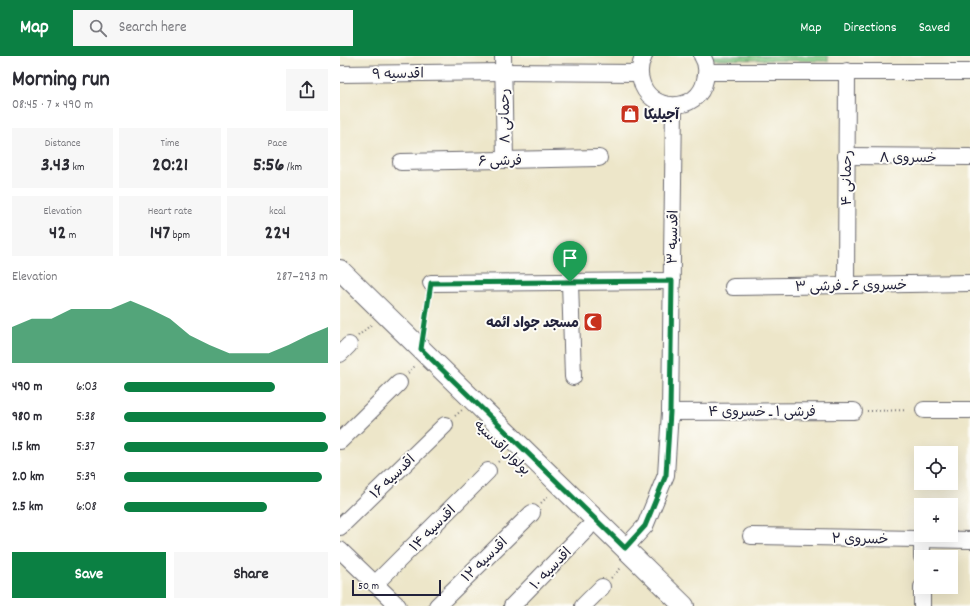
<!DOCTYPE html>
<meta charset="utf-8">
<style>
body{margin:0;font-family:Dekko,"Playpen Sans Arabic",sans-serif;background:#f7f7f7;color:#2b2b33;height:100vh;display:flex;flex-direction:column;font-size:15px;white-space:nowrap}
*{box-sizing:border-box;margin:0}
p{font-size:13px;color:#7c7c81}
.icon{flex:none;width:22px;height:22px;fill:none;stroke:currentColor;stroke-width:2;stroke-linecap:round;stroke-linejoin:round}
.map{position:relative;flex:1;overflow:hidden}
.drawer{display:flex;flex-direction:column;background:#fff;width:340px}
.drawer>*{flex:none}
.controls{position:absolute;left:574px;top:390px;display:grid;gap:8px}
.controls a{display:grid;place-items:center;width:44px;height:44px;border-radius:0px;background:#fff;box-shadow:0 4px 16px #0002;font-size:20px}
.scale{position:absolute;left:12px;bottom:10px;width:89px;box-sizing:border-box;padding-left:4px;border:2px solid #22223b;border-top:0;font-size:11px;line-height:14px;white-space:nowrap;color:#22223b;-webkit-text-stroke:3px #fdfcf7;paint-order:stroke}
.pin{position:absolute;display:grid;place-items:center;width:34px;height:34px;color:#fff;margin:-41px -17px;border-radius:50% 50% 50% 0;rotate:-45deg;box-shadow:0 0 4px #0007}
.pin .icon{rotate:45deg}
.round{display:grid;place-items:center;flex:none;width:42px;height:42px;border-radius:0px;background:#f7f7f7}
.head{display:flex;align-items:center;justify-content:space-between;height:68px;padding:0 12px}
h1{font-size:22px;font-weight:700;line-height:30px}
.metrics{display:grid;grid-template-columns:repeat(3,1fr);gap:6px;height:68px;padding:4px 12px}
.metrics div{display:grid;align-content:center;border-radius:0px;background:#f7f7f7;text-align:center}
.metrics b{font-size:20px;font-weight:700}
.metrics small{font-size:11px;font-weight:400}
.metrics p{font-size:11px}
.chart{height:112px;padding:8px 12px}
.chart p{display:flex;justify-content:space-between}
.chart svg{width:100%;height:72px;margin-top:4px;fill:#0b8043;opacity:.7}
.primary-button{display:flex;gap:8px;margin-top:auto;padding:8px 12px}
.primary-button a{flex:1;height:46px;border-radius:0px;background:#0b8043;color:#fff;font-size:16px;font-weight:700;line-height:46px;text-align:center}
.primary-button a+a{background:#f7f7f7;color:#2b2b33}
ul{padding:0 12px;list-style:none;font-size:13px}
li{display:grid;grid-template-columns:64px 48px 1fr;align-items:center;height:30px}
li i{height:10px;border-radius:5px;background:#0b8043}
header{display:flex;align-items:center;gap:24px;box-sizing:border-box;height:56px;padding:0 20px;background:#0b8043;color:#fff}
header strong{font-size:19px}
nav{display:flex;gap:22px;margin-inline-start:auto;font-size:14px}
.search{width:280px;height:36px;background:#f7f7f7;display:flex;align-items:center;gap:10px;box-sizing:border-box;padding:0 14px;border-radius:0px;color:#7c7c81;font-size:15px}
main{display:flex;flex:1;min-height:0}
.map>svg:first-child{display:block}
.green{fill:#90d48e;stroke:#597b64}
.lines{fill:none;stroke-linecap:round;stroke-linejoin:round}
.minor-casing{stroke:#69676d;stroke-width:18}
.major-casing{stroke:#69676d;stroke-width:22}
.path{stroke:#69676d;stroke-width:2;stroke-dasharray:1 3;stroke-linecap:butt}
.minor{stroke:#fff;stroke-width:16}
.major{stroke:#fff;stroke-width:20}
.route-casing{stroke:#fff;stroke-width:8}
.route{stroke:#0b8043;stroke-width:5}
.labels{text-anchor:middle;stroke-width:4;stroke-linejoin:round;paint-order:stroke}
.street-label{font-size:14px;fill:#22223b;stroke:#fdfcf7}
.poi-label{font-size:14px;font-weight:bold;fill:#22223b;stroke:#fdfcf7;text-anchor:start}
</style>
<header>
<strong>Map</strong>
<div class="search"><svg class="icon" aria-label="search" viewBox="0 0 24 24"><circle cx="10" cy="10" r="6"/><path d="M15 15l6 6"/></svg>Search here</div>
<nav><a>Map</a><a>Directions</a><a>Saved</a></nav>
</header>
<main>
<section class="drawer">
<div class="head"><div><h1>Morning run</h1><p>08:45 · 7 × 490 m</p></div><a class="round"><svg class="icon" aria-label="share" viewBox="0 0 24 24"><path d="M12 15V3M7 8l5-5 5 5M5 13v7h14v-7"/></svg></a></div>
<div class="metrics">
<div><p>Distance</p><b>3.43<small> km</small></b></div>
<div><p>Time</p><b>20:21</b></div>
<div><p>Pace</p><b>5:56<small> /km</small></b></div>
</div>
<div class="metrics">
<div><p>Elevation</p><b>42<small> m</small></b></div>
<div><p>Heart rate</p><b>147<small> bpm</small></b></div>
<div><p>kcal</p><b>224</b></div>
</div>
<div class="chart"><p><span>Elevation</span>287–293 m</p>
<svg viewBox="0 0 160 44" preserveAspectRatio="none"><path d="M0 44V22L10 17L20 17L30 11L40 11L50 11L60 6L70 11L80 17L90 27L100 33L110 38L120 38L130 38L140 33L150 27L160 22V44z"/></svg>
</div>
<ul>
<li><b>490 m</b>6:03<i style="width:74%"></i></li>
<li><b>980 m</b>5:38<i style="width:99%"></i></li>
<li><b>1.5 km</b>5:37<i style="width:100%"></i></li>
<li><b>2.0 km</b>5:39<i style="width:97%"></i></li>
<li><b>2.5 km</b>6:08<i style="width:70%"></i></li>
</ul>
<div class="primary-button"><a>Save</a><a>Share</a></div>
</section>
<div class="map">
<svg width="630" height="550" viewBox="0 0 630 550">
<rect width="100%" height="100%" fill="#fdfcf7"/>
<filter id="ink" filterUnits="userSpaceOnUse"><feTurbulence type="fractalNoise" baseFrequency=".025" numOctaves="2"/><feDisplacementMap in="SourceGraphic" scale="8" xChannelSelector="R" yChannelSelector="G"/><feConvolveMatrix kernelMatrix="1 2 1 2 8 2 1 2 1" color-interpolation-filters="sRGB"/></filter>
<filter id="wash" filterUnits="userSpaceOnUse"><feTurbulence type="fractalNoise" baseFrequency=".012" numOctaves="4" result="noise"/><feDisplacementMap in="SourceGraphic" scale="16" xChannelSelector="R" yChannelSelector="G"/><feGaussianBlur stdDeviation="0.9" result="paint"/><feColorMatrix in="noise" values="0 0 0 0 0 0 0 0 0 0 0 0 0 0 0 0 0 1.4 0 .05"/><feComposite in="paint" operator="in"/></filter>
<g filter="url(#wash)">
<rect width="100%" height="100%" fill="#ede6c9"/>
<path class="green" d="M370,0H488V5L374,3Z"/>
</g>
<g filter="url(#ink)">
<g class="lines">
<defs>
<g id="minor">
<path d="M163,0L165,104"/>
<path d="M304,0C300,7 299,16 301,24C308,57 359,58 365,24C367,16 367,7 362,0"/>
<path d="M367,16H630"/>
<path d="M0,18L163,16L299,17"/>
<path d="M506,100L630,101"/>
<path d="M61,106L259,102"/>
<path d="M230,226L233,321"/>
<path d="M91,227L332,225"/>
<path d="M506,229L507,15"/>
<path d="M393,231L630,227"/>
<path d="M0,298L9,289"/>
<path d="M584,354H630"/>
<path d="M330,356L514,355"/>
<path d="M0,385L59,327"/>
<path d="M0,471L105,369"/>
<path d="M411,480L630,484"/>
<path d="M582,483V501"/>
<path d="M285,492L305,470L326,419L330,356L334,50"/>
<path d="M0,494L58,550"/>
<path d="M35,528L148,415"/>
<path d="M582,531V550"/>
<path d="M97,550L192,457"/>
<path d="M172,550L247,473"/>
<path d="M243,550L262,531"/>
</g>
<path id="major" d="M0,214L344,550"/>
</defs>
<use href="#minor" class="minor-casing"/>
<use href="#major" class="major-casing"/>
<g class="path">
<path d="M84,275L89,240"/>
<path d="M18,280L33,267"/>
<path d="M68,317L76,309"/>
<path d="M527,355L571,354"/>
<path d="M115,360L122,354"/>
<path d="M158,406L166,398"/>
<path d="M201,447L209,439"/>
<path d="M271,522L282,511"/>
</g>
<use href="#minor" class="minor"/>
<use href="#major" class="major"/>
</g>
</g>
<g class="lines" filter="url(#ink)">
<defs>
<path id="route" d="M332,225L330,356L326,419L305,470L285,492L81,293L91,227Z"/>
</defs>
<use href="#route" class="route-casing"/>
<use href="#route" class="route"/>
</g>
<defs>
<symbol id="shop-square" viewBox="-11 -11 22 22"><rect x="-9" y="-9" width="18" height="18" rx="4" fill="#c8321e" stroke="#fdfcf7"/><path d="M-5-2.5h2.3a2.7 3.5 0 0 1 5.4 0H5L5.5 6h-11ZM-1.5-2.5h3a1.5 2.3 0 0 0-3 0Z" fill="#fff"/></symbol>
<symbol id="mosque-square" viewBox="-11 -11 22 22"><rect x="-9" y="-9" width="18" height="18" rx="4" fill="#c8321e" stroke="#fdfcf7"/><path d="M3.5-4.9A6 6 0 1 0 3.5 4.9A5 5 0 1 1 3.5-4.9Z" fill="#fff"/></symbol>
</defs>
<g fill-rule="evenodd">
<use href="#shop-square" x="279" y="47" width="22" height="22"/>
<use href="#mosque-square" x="242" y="255" width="22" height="22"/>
</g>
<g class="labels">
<g class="street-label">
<text transform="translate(58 17) rotate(-1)" y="5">اقدسیه ۹</text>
<text transform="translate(164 60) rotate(-91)" y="5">رحمانی ۸</text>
<text x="568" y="106">خسروی ۸</text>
<text transform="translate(160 104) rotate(-1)" y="5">فرشی ۶</text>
<text transform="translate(506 122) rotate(-90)" y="5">رحمانی ۴</text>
<text transform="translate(332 181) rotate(-89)" y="5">اقدسیه ۳</text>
<text transform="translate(511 229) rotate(-1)" y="5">خسروی ۶ ـ فرشی ۳</text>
<text x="422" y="360">فرشی ۱ ـ خسروی ۴</text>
<text transform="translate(163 391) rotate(44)" y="5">بولوار اقدسیه</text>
<text transform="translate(52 420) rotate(-44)" y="5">اقدسیه ۱۶</text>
<text transform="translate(92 472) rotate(-45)" y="5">اقدسیه ۱۴</text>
<text transform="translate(520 482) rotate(1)" y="5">خسروی ۲</text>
<text transform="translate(144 503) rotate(-44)" y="5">اقدسیه ۱۲</text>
<text transform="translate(210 512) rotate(-46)" y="5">اقدسیه ۱۰</text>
</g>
<g class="poi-label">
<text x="304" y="63">آجیلیکا</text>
<text x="239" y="271" text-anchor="end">مسجد جواد ائمه</text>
</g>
</g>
</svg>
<div class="controls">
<a><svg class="icon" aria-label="locate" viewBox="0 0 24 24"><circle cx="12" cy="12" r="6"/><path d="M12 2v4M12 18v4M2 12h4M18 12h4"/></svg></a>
<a>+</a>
<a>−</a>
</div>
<div class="scale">50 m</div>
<div class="pin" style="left:230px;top:226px;background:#1e9e55"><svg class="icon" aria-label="arrive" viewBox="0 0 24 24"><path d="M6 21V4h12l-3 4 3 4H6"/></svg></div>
</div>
</main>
